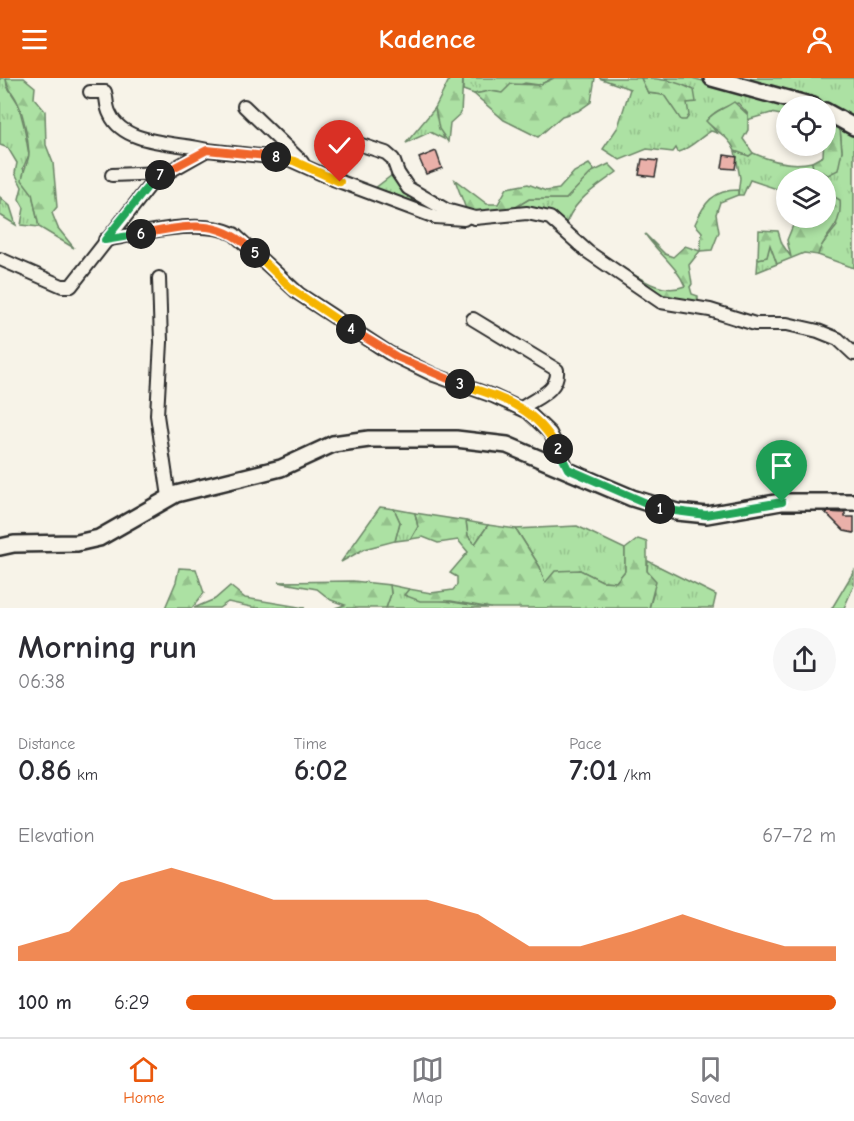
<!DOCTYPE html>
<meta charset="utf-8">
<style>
body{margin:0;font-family:"Comic Neue",sans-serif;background:#f7f7f7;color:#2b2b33;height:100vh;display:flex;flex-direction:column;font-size:22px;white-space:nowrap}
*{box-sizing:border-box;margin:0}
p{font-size:20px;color:#7c7c81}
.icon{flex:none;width:33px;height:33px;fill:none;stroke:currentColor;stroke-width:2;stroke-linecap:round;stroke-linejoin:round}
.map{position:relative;height:530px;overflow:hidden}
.side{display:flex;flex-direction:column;background:#fff;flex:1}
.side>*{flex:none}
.buttons{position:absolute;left:776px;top:18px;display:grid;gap:12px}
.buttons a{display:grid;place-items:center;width:60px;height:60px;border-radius:50%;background:#fff;box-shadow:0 3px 9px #0003;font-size:30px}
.pin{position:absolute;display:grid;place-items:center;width:51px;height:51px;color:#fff;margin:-62px -26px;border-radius:50% 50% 50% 0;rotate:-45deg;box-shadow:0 0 6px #0007}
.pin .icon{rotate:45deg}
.km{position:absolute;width:30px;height:30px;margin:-15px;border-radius:50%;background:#222;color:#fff;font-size:16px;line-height:30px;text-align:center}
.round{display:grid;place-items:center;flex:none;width:63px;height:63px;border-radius:32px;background:#f7f7f7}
.summary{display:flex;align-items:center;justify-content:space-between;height:102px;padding:0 18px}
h1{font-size:33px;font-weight:700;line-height:45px}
.metrics{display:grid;grid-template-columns:repeat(3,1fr);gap:9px;height:102px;padding:6px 18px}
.metrics div{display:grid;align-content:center}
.metrics b{font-size:30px;font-weight:700}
.metrics small{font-size:16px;font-weight:400}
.metrics p{font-size:16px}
.chart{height:168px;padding:12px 18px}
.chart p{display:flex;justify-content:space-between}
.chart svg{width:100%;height:108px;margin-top:6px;fill:#ea580c;opacity:.7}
ul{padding:0 18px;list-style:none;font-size:20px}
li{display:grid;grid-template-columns:96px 72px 1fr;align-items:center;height:45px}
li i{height:15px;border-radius:8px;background:#ea580c}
header{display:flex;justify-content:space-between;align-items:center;height:78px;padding:0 18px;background:#ea580c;color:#fff;font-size:27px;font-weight:700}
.menu{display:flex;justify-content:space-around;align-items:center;height:84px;border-top:2px solid #e1e1e2;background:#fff;font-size:16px;color:#7c7c81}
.menu a{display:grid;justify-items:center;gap:3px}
.menu .selected{color:#ea580c}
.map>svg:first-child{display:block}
.grass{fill:url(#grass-tufts);stroke:#6c8667;stroke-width:1.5}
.forest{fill:url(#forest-firs);stroke:#6c8667;stroke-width:1.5}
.building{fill:#eab0a9;stroke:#2b2b2b;stroke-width:1.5}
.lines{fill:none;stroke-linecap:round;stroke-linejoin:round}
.minor-casing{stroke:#2b2b2b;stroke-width:16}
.major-casing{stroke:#2b2b2b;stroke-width:20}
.minor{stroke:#f7f3e8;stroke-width:12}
.major{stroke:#f7f3e8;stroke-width:15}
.split-1-casing{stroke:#fff;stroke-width:12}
.split-2-casing{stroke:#fff;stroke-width:12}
.split-3-casing{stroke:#fff;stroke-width:12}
.split-4-casing{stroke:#fff;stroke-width:12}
.split-5-casing{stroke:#fff;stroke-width:12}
.split-6-casing{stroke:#fff;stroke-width:12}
.split-7-casing{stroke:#fff;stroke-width:12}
.split-8-casing{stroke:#fff;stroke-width:12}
.split-9-casing{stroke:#fff;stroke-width:12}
.split-1{stroke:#22a559;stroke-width:8}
.split-2{stroke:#22a559;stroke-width:8}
.split-3{stroke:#f5b400;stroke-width:8}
.split-4{stroke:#f0652b;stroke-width:8}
.split-5{stroke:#f5b400;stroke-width:8}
.split-6{stroke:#f0652b;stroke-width:8}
.split-7{stroke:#22a559;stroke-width:8}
.split-8{stroke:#f0652b;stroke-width:8}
.split-9{stroke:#f5b400;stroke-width:8}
</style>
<header><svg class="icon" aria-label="menu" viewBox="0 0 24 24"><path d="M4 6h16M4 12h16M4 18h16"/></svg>Kadence<svg class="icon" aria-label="person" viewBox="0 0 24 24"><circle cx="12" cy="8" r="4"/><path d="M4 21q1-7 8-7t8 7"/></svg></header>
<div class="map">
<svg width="854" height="530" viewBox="0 0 854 530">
<defs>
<pattern id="grass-tufts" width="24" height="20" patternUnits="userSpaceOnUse" patternTransform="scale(1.5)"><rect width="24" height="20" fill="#ace1a3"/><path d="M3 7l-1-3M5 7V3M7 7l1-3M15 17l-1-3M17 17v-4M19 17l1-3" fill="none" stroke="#94c18c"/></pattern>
<pattern id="forest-firs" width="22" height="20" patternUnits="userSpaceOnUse" patternTransform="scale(1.5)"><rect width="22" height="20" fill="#ace1a3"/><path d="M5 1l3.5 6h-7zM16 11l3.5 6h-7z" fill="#94c18c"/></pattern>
</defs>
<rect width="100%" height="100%" fill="#f7f3e8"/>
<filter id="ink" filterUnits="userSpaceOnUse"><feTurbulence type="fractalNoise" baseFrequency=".0167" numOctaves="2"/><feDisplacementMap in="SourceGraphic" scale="12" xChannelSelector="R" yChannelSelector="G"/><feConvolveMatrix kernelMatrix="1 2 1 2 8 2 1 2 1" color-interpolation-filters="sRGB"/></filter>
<g filter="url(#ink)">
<g class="grass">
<path d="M0,0H6L7,8L18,25L24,48L29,77L23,90L32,115L39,149L21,147L24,130L19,121L22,109L15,95L17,85L8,70L0,67Z"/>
<path d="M463,0H554L539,7L525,5L502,15L490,13L474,16L463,12Z"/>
<path d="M599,0H641L648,15L664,17L675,29L686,31L688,9L678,8L665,0H692L796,28H786V38L771,35L747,42L748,36L738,25C726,28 713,33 707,43L717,55L711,53C699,60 691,70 678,74L676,70L673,74L647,71L620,82L603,71L618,49L630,11Z"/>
<path d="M732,0H854V43C818,20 773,12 732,0Z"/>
<path d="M435,30L444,61L430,54L406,65Z"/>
<path d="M831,40L854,55V190L818,177L821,168L837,148L831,117L825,119V100H786V114L750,102L743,117H738L740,100L735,73L749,78L753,75C771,83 792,89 812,84L813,90L842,73L840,51Z"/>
<path d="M609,86L617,94C594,111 573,122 564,151L550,140L501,138L529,121H566L590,95Z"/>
<path d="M396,90L400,100L462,141L370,114L392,97Z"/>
<path d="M0,119L10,128L16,147L0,137Z"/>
<path d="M770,166L777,186L757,194L758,181L767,178Z"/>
<path d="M394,431L415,435L418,449L411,461L395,463L400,444Z"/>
<path d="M466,443L488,447L475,466L468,458Z"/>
<path d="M577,448L625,471V493L616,504L602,503L580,492L545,506L540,489L516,451Z"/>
<path d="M648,483L716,517L713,530H649L654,514L647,493Z"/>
<path d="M390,507L409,511L405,517L491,530H386L391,516Z"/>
</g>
<g class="forest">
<path d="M6,0H24L35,9L34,20L45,33L46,67L53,85L57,129L52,135L58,150L74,170L39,149L32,115L22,102C23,93 29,83 29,75C28,61 24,38 18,25C14,15 7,11 6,0Z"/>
<path d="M450,0H463L461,35L450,45L448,64L439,51L435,30Z"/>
<path d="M554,0H595L591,24L578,33L562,38L538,59L504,42L474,16L490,13L502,15L511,6L539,7Z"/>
<path d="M641,0C660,0 677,3 694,12L696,24L687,25L689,37L686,42H681L664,17L648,15Z"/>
<path d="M734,24L748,37V52L743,61L753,75L749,78L735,73C729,58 717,55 706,43C714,33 724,31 734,24Z"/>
<path d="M825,38L840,51L842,73L838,92L828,97L813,90L812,84L823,78Z"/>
<path d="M589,86L594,92L566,121H529L501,138L469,139L455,102L487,126H498L507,110L528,106L546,113L559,111L574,94Z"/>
<path d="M738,112V117L720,124L716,136L719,154L712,172L700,173L689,187L692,206L690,209L692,216L698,218V230L670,226L616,194L622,189C643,202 662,217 685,208C676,187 658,175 645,156L665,176L673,179L685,168L700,173L702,154L695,146C704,125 713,112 738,112Z"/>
<path d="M831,117L840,122C843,151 824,154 818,177L804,175L777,186L770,167L767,179L758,181L759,152L778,153L782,166L791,179L787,162L796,140H825V119Z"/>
<path d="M380,429L394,431L400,444L395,463L364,471L341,484Z"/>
<path d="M415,435L466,443L468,458L475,466L488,447L516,451L540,489L545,505L555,493L580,492L602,503L616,504L625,493V471L638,461L647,464V493L656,503L649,530H491L451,523H420L404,517L409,511L431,515L453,512L457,507V499L450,495L468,474L458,462L438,465L423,459L411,461L418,449Z"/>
<path d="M179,490L196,491L204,515L192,530H165L176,504Z"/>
<path d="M854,493V507L844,530H832Z"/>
<path d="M353,503L390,507L391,516L386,530H335L345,527L331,522L317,511L278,504Z"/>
<path d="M230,508L245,520L305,530H256L228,524L219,530H194L215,521Z"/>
</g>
<g class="building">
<path d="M436,73L442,90L426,96L419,80Z"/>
<path d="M724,77L737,79L735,91L722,90Z"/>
<path d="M642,81L658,83L655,99L639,97Z"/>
<path d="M825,434L845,435V439H854V455L844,453Z"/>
</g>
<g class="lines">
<defs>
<g id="minor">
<path d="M90,14H105C107,21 106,29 110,36C124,68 179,64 207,72"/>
<path d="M244,28L302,84"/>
<path d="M340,60L386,75L393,81L398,95L408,110L446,132L475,140L527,135L550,140L588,174L661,224L710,232L755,246H787L818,253L838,261L854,276"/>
<path d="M112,97L162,95"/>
<path d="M105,162C141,156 200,139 234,156L299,216L389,275L434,297L493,318L528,334L550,355L568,391"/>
<path d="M0,181L62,208H71L154,102L207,72L288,81L333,101L435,139L464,141"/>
<path d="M159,200L161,264L157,337L169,419"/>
<path d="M473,241L557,292C559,313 535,320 522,330"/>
</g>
<g id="major">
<path d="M712,0L813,28"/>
<path d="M825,33L854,49"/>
<path d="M0,469L14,466L77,465L99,460L176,416L281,390L333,366L369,361H456L507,367L632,420L677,434L707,437L781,424H854"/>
</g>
</defs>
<use href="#minor" class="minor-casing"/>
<use href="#major" class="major-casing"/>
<use href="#minor" class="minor"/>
<use href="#major" class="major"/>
</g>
</g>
<g class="lines" filter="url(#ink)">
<defs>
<path id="split-1" d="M660,431L706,437L782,424"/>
<path id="split-2" d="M558,371L568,391L660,431"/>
<path id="split-3" d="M460,306C502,320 536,329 558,371"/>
<path id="split-4" d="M351,251L397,279L460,306"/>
<path id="split-5" d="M255,175L293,212L351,251"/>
<path id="split-6" d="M141,156C189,148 218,138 255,175"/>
<path id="split-7" d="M141,156L105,162L149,107L160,97"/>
<path id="split-8" d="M160,97L207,72L276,79"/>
<path id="split-9" d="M276,79L294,83L340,104"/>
</defs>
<use href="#split-1" class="split-1-casing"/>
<use href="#split-2" class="split-2-casing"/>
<use href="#split-3" class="split-3-casing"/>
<use href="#split-4" class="split-4-casing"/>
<use href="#split-5" class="split-5-casing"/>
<use href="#split-6" class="split-6-casing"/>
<use href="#split-7" class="split-7-casing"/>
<use href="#split-8" class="split-8-casing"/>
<use href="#split-9" class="split-9-casing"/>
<use href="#split-1" class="split-1"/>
<use href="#split-2" class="split-2"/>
<use href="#split-3" class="split-3"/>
<use href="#split-4" class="split-4"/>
<use href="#split-5" class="split-5"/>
<use href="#split-6" class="split-6"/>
<use href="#split-7" class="split-7"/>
<use href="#split-8" class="split-8"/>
<use href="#split-9" class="split-9"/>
</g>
</svg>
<div class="buttons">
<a><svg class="icon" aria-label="locate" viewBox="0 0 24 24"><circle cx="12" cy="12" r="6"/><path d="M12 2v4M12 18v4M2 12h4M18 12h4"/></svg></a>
<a><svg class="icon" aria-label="layers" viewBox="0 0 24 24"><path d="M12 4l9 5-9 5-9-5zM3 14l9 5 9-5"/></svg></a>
</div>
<div class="pin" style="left:782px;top:424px;background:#1e9e55"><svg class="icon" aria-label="arrive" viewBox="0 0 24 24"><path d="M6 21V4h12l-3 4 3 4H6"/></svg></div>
<div class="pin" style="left:340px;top:104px;background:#d93025"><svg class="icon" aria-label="check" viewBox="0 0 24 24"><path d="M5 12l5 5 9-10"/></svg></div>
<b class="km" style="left:660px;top:431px">1</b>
<b class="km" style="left:558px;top:371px">2</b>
<b class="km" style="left:460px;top:306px">3</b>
<b class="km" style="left:351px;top:251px">4</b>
<b class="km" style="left:255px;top:175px">5</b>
<b class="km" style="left:141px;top:156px">6</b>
<b class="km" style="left:160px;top:97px">7</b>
<b class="km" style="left:276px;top:79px">8</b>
</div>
<section class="side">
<div class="summary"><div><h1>Morning run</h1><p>06:38</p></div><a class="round"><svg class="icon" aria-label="share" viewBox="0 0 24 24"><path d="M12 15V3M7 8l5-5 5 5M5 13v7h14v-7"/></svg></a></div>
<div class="metrics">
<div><p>Distance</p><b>0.86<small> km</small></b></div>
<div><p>Time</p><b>6:02</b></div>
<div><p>Pace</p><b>7:01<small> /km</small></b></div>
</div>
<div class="chart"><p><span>Elevation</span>67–72 m</p>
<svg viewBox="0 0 160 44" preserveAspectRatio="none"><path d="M0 44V38L10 32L20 12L30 6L40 12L50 19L60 19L70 19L80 19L90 25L100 38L110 38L120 32L130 25L140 32L150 38L160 38V44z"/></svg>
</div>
<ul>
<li><b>100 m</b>6:29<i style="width:100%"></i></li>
</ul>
</section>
<nav class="menu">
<a class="selected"><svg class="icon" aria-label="home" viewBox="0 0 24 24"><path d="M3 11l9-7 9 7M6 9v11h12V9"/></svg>Home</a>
<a><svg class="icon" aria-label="map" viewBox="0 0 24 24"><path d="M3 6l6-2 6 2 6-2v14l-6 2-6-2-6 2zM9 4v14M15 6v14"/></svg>Map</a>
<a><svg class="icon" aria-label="saved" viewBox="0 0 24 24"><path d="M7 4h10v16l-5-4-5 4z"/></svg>Saved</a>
</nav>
